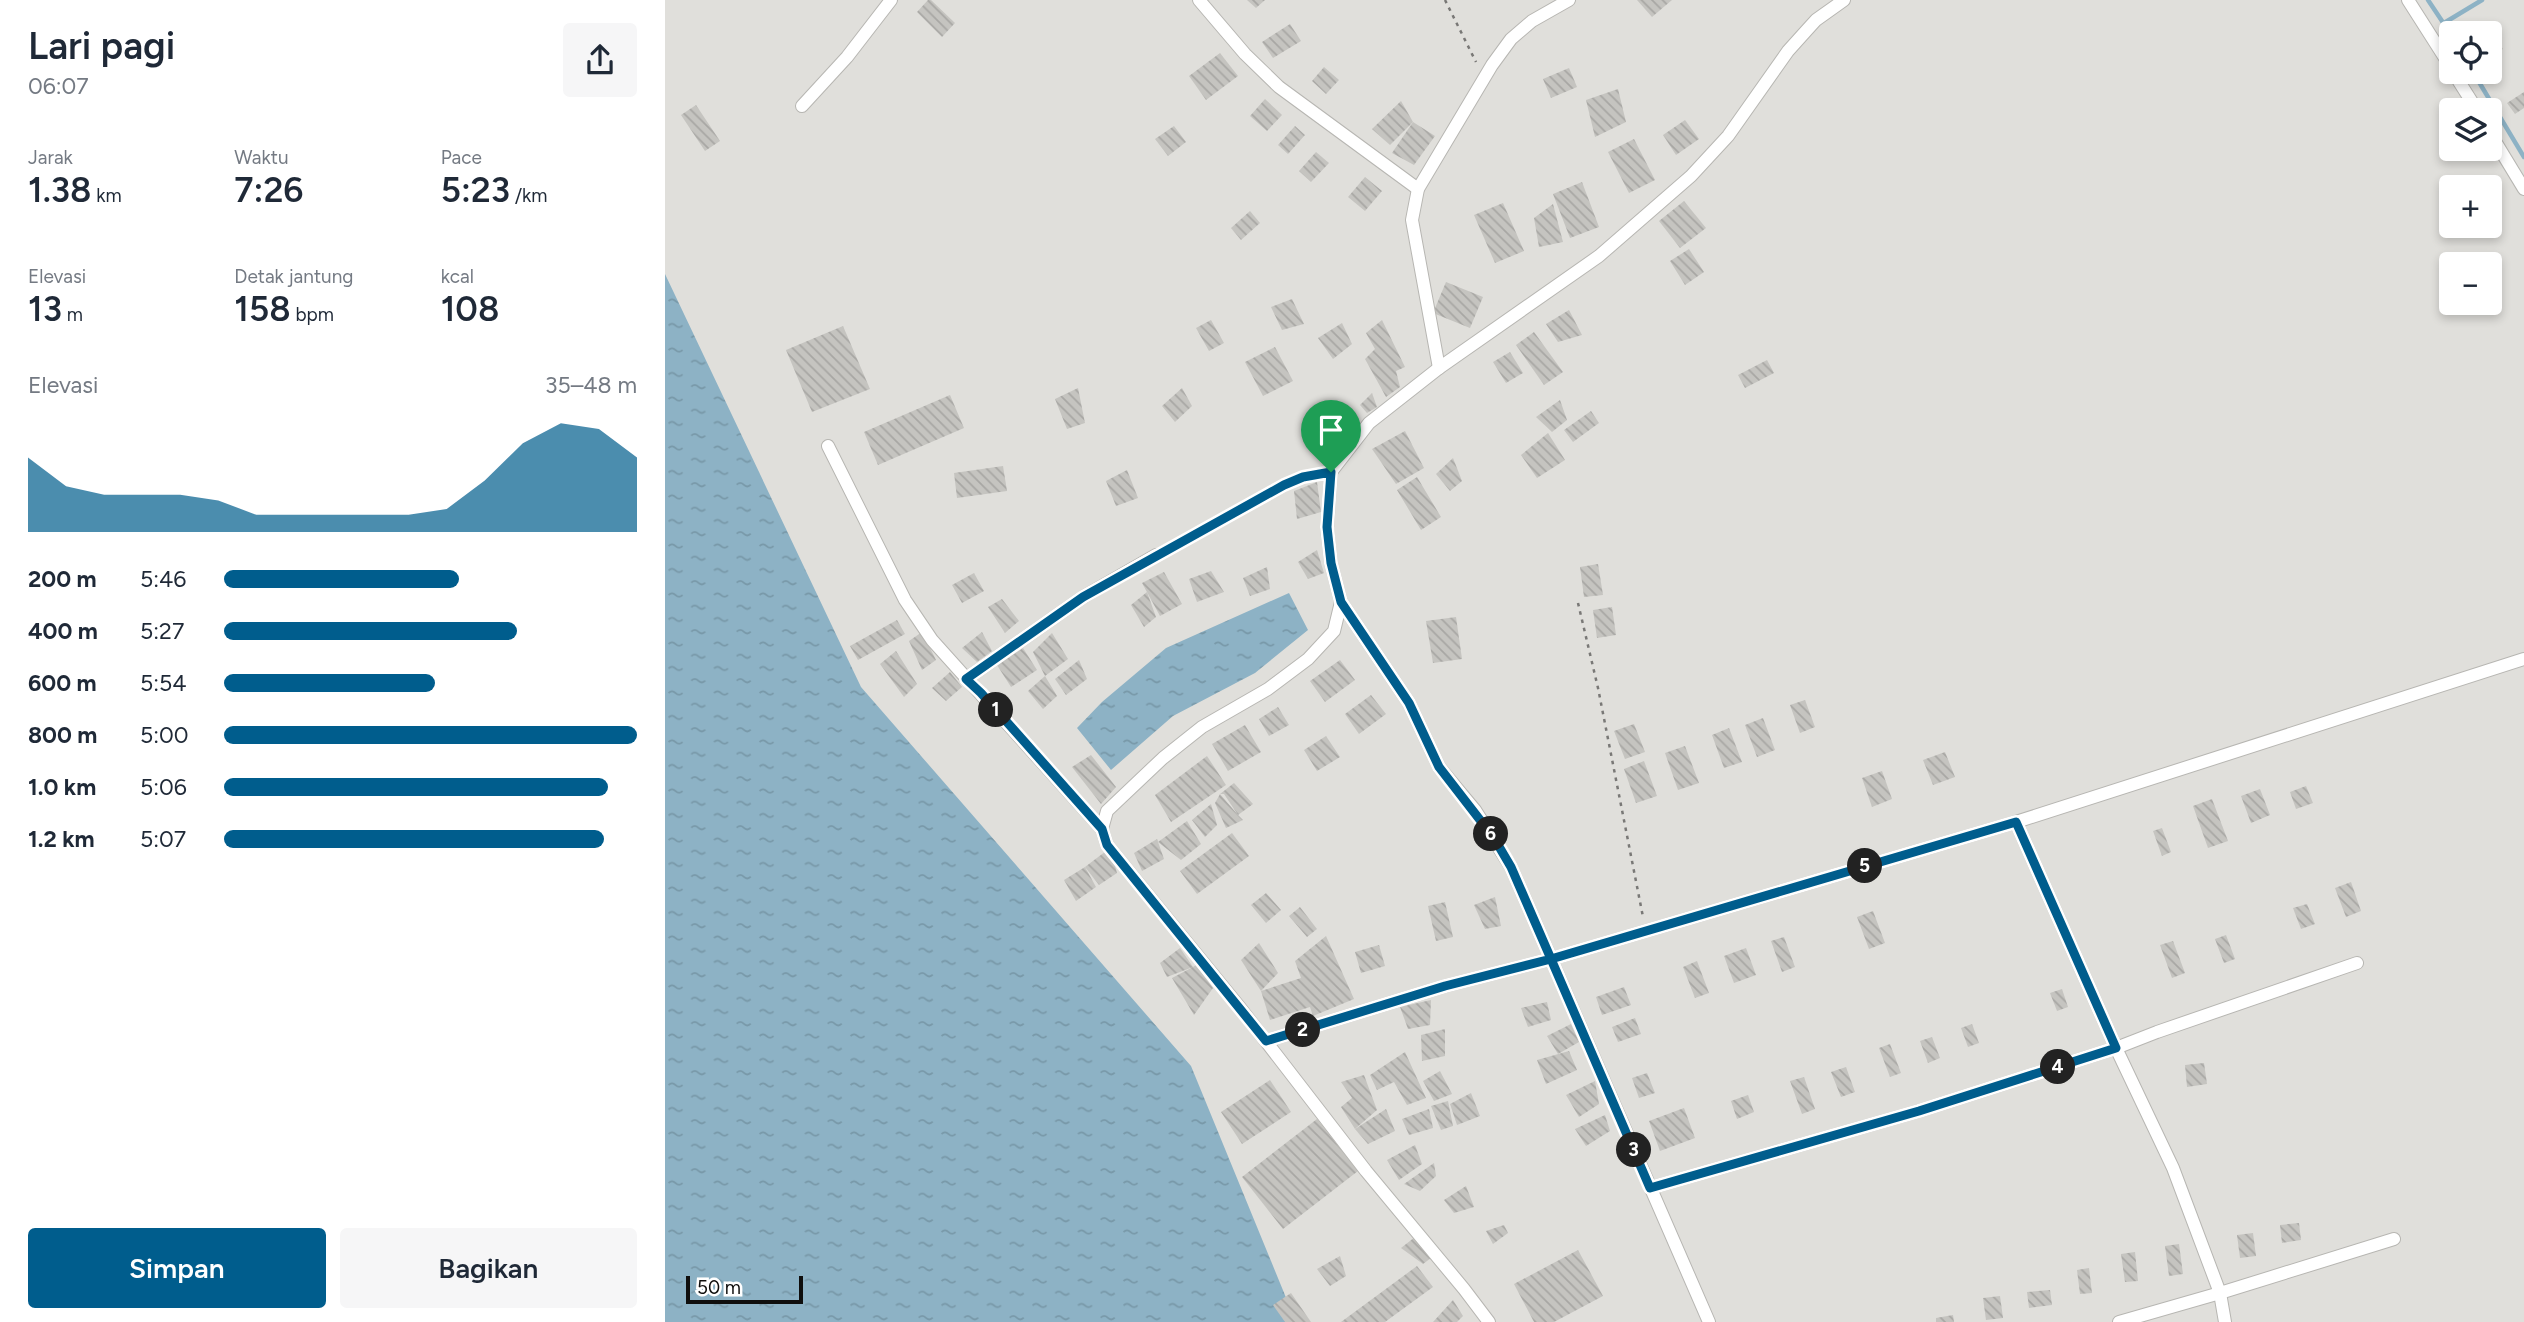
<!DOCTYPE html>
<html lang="id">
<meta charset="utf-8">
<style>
body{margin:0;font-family:Figtree,sans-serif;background:#f6f6f7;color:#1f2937;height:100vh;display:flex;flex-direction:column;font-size:26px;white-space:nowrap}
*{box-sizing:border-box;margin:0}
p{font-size:23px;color:#747a83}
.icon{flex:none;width:38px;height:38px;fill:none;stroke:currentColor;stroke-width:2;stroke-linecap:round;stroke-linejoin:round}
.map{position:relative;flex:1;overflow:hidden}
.side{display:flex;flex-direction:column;background:#fff;width:665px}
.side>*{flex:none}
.tools{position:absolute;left:1774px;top:21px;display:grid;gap:14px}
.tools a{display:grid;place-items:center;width:63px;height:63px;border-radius:7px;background:#fff;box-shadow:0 4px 10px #0003;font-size:35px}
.scale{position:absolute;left:21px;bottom:18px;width:117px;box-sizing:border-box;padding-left:7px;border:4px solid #0f0e0d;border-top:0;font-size:19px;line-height:24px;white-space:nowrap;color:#0f0e0d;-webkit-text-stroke:5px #fff;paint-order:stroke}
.pin{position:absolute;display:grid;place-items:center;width:60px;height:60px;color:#fff;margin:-72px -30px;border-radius:50% 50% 50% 0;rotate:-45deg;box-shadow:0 0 7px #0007}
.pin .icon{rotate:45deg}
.km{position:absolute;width:35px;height:35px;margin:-18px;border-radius:50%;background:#222;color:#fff;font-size:19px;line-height:35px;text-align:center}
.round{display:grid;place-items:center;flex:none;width:74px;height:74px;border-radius:7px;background:#f6f6f7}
.headline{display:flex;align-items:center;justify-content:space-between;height:119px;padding:0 28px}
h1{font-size:38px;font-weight:600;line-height:52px}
.figures{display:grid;grid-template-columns:repeat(3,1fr);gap:10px;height:119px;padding:7px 28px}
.figures div{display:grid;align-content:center}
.figures b{font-size:35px;font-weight:600}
.figures small{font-size:19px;font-weight:400}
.figures p{font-size:19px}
.chart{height:196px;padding:14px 28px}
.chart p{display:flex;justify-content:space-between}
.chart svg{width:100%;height:126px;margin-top:7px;fill:#005d8d;opacity:.7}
.button{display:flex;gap:14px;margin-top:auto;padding:14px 28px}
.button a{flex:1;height:80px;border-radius:7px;background:#005d8d;color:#fff;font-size:28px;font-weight:600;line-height:80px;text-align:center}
.button a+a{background:#f6f6f7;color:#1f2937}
ul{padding:0 28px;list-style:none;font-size:23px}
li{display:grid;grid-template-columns:112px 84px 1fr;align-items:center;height:52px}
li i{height:18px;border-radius:9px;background:#005d8d}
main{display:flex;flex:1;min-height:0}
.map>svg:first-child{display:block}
.water{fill:url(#water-ripples)}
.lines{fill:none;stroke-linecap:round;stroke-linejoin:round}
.stream{stroke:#8db2c5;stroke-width:4.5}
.building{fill:url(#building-back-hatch)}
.street-casing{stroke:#b7b6b2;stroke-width:14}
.path{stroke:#797876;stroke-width:2.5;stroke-dasharray:3.5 5;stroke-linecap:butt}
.street{stroke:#fff;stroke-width:12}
.route-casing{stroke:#fff;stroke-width:14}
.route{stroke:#005d8d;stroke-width:9}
</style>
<main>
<section class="side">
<div class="headline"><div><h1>Lari pagi</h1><p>06:07</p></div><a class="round"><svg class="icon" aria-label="share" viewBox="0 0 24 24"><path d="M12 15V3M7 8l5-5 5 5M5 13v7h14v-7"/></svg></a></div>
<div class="figures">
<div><p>Jarak</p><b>1.38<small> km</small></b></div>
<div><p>Waktu</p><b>7:26</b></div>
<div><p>Pace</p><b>5:23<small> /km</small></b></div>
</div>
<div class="figures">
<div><p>Elevasi</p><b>13<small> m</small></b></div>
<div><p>Detak jantung</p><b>158<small> bpm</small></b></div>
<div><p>kcal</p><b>108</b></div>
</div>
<div class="chart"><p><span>Elevasi</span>35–48 m</p>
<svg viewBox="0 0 160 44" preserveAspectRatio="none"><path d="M0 44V18L10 28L20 31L30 31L40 31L50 33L60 38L70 38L80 38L90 38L100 38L110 36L120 26L130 13L140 6L150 8L160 18V44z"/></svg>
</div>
<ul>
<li><b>200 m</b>5:46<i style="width:57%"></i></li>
<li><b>400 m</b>5:27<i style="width:71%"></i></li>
<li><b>600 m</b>5:54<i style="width:51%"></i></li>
<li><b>800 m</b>5:00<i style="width:100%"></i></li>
<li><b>1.0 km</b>5:06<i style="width:93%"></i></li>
<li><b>1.2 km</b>5:07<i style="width:92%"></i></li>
</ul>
<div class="button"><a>Simpan</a><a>Bagikan</a></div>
</section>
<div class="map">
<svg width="1859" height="1322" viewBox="0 0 1859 1322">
<defs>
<pattern id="water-ripples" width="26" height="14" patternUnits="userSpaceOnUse" patternTransform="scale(1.75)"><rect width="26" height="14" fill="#8db2c5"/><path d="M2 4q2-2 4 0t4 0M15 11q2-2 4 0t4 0" fill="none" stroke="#7898a8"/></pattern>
<pattern id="building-back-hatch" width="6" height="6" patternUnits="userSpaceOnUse" patternTransform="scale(1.75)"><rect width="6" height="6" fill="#c5c4c0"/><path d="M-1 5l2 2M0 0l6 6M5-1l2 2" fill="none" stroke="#a8a7a4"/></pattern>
</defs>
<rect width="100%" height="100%" fill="#e0dfdb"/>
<g class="water">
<path d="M0,274L196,687L526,1066L631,1322H0Z"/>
<path d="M624,593L643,630L590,673L508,716L446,770L412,728L437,702L501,648Z"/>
</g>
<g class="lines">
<g class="stream">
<path d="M1763,0L1787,36"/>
<path d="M1779,23L1817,0"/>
<path d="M1808,72L1859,157"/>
</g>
</g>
<g class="building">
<path d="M263,0H266L290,23L277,37L252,12Z"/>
<path d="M582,0H600L591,8Z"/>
<path d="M972,0H1007L987,17Z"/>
<path d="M625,24L636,41L608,58L597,42Z"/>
<path d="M1831,38L1838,49L1825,57V42Z"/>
<path d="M555,53L573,76L541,100L524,76Z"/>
<path d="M659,67L674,80L661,94L647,81Z"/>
<path d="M904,68L912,87L886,98L878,79Z"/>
<path d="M953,89L961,122L930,137L921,100Z"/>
<path d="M1859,92V108L1850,114L1842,103Z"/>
<path d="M600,99L617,115L602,131L585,116Z"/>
<path d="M736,101L748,122L725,145L707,129Z"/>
<path d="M31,105L55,141L40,151L16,115Z"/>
<path d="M1020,120L1034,139L1011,155L998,135Z"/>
<path d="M748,122L770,136L749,165L727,153Z"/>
<path d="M509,126L521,142L503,156L490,139Z"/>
<path d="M630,126L640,135L623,154L613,145Z"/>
<path d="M969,139L990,180L964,193L943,152Z"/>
<path d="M651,152L664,163L646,182L634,171Z"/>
<path d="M700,177L717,191L700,211L683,197Z"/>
<path d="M917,182L934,227L905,238L888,194Z"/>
<path d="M1019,201L1041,228L1015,248L994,221Z"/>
<path d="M838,203L859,251L830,263L809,215Z"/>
<path d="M888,204L898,242L874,247L869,218Z"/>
<path d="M585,211L595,223L576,240L566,228Z"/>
<path d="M1024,249L1039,272L1020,285L1005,261Z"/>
<path d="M781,282L818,297L805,328L768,313Z"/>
<path d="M627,299L639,324L617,330L606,307Z"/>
<path d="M904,310L917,335L893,342L881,324Z"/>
<path d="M546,320L559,343L544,351L531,328Z"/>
<path d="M717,320L740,367L731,371L735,387L721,397L700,359L710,349L701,333Z"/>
<path d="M677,323L687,344L668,359L653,338Z"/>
<path d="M178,326L205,389L147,412L121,350Z"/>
<path d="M869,332L898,372L879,385L851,345Z"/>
<path d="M610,347L628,381L598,396L580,362Z"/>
<path d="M845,352L858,373L841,383L828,362Z"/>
<path d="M1102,360L1109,373L1080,388L1073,375Z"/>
<path d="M413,388L420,423L402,429L390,399Z"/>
<path d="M517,388L527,406L510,422L497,406Z"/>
<path d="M707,393L712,407L702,413L695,405Z"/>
<path d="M285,395L299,428L213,465L199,432Z"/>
<path d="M895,400L902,420L887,432L871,417Z"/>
<path d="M926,411L934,423L908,442L899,430Z"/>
<path d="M740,431L759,468L731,484L707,449Z"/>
<path d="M883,433L900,460L872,478L856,455Z"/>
<path d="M788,458L797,481L785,491L771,474Z"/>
<path d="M338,466L342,491L292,498L289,473Z"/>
<path d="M462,470L473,498L451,506L441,481Z"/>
<path d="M752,477L776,517L756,530L732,490Z"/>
<path d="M652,482L656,512L632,519L629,491Z"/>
<path d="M652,550L659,573L643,579L633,562Z"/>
<path d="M933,564L938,595L919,597L915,567Z"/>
<path d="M602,567L605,589L585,596L578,578Z"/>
<path d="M546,571L559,592L532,602L524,579Z"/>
<path d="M499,572L517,604L495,616L477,583Z"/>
<path d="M309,573L319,591L297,603L287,585Z"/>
<path d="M482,592L491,617L479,627L466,605Z"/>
<path d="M337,599L354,621L340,633L323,607Z"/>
<path d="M947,607L951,635L932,638L928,610Z"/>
<path d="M791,617L797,659L768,663L761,621Z"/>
<path d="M232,620L240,634L193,660L185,646Z"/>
<path d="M257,632L271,660L257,670L244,641Z"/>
<path d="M317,632L327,651L312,662L297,648Z"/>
<path d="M387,633L403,659L380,676L368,652Z"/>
<path d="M358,648L372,670L346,687L332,665Z"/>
<path d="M231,651L252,684L239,697L215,664Z"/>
<path d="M414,660L422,679L401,695L390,679Z"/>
<path d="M675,660L690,680L660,702L645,681Z"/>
<path d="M285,672L297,687L281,701L267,688Z"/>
<path d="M380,676L392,696L378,709L363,691Z"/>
<path d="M706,695L721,714L694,734L680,714Z"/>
<path d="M1140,700L1150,727L1135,733L1125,705Z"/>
<path d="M613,707L624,725L604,736L594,719Z"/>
<path d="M1098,718L1110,750L1092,757L1080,725Z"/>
<path d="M969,724L980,752L960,759L949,731Z"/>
<path d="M580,725L596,752L563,771L547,744Z"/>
<path d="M1064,728L1077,762L1059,768L1047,735Z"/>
<path d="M661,736L675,757L652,771L639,750Z"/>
<path d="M1020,746L1034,783L1013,790L1000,753Z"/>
<path d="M1280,752L1290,777L1268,785L1258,760Z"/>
<path d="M426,755L451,787L436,804L407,767Z"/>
<path d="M542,756L561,785L506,822L490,795Z"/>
<path d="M979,761L992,796L971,803L959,769Z"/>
<path d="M1217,771L1227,799L1207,807L1197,778Z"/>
<path d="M569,783L588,804L573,815L559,794H555Z"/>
<path d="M1641,786L1648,803L1631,809L1625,792Z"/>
<path d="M1595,789L1605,815L1586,823L1576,796Z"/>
<path d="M555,794L573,815L578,820L561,828L550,803Z"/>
<path d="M1547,799L1563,841L1543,848L1528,806Z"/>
<path d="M546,804L552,825L540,837L527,820Z"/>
<path d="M522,821L536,844L516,860L493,842Z"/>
<path d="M1497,828L1506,852L1497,856L1488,831Z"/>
<path d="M567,833L584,856L532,894L515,871Z"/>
<path d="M492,839L499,859L477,871L469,853Z"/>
<path d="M445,848L452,873L434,885L420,867Z"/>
<path d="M420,867L431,887L411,901L399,880Z"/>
<path d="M1686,882L1696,911L1681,917L1670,888Z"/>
<path d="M601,893L616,910L601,923L586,905Z"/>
<path d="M830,897L836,926L820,929L809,905Z"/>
<path d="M780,902L788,937L771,941L763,906Z"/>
<path d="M1642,904L1650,924L1636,929L1628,908Z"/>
<path d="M635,907L652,929L642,937L624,916Z"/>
<path d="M1208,911L1220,943L1204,949L1192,917Z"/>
<path d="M1561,935L1570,959L1559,963L1550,939Z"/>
<path d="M661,936L689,999L648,1016L645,1007L605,1020L596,991L636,978L630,961Z"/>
<path d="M1119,937L1130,967L1117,972L1106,941Z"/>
<path d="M1508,941L1520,973L1507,978L1495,945Z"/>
<path d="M594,943L613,973L596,991L576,960Z"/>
<path d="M714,945L720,966L696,973L690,952Z"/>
<path d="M515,948L528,967L531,965L548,988L529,1015L507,978L528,967L502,977L495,963Z"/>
<path d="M1081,948L1091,975L1069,983L1059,956Z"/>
<path d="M1032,961L1044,993L1030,998L1018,967Z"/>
<path d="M959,987L966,1005L937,1015L931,997Z"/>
<path d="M1397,989L1403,1007L1392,1011L1385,993Z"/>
<path d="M766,1000L765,1025L743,1029L735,1007Z"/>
<path d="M882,1002L886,1020L863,1027L856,1008Z"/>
<path d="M970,1018L976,1034L953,1042L947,1027Z"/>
<path d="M906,1024L914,1042L893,1054L882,1036Z"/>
<path d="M1307,1024L1314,1043L1303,1047L1296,1028Z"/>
<path d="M780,1029V1056L757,1061L756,1035Z"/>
<path d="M1267,1037L1275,1058L1263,1063L1255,1041Z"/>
<path d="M1225,1044L1236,1073L1225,1077L1214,1048Z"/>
<path d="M904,1051L912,1070L881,1084L872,1060Z"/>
<path d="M740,1052L761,1098L742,1105L729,1082L712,1090L705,1075Z"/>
<path d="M1539,1063L1542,1084L1522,1087L1520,1065Z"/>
<path d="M1181,1067L1190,1092L1176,1097L1166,1072Z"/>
<path d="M775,1071L787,1094L769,1101L758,1081Z"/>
<path d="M982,1073L990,1093L974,1098L967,1078Z"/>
<path d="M699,1075L712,1110L690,1129L676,1107L687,1098L676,1082Z"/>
<path d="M1139,1077L1150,1109L1137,1114L1125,1081Z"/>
<path d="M605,1080L626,1112L577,1144L556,1112Z"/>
<path d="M930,1081L934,1104L914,1117L901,1095Z"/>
<path d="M806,1093L815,1116L792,1125L785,1104Z"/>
<path d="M1083,1095L1089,1112L1072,1119L1066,1101Z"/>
<path d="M783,1101L788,1126L776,1130L766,1106Z"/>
<path d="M1019,1108L1030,1138L995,1151L984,1121Z"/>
<path d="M721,1109L730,1131L703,1144L690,1129Z"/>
<path d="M764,1109L768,1128L744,1135L737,1119Z"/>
<path d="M940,1115L945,1131L921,1146L910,1129Z"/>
<path d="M652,1119L693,1171L618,1229L577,1177Z"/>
<path d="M750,1145L757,1164L734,1180L722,1160Z"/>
<path d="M769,1163L771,1176L755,1191L739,1184Z"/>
<path d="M801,1186L809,1207L789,1213L779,1200Z"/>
<path d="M1634,1223L1636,1240L1617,1243L1615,1225Z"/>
<path d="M839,1225L843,1233L828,1244L821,1231Z"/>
<path d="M1588,1233L1591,1256L1575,1258L1572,1235Z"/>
<path d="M750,1237L766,1258L758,1264L736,1248Z"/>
<path d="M1514,1244L1518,1274L1504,1276L1500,1246Z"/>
<path d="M913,1250L938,1296L889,1322H869L849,1284Z"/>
<path d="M1470,1252L1473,1281L1460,1282L1456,1254Z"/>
<path d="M675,1256L681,1276L665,1286L652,1269Z"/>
<path d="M752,1266L768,1287L720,1322H676Z"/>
<path d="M1424,1268L1427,1293L1415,1294L1412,1270Z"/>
<path d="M1385,1290L1387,1305L1364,1308L1362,1292Z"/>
<path d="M626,1293L646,1322H620L608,1305Z"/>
<path d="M1335,1296L1338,1318L1321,1320L1318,1298Z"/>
<path d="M788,1300L798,1316L792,1322H768Z"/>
<path d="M1288,1315L1289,1322H1271V1318Z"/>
</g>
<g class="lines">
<defs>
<g id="street">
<path d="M534,0L580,54L614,87L753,189"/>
<path d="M1743,0L1787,69"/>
<path d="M1788,72L1812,110"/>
<path d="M137,106L182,57L226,0"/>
<path d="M1825,133L1859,189"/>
<path d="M774,368L747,220L753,189L827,65L846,39L867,21L904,0"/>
<path d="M163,446L240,600L267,640L437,829"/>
<path d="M676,602L669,631L643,659L603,689L537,727L498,758L442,811L437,829L442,845L576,1009L701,1171L799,1289L824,1322"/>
<path d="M301,679L418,597L491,555"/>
<path d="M1351,822L1451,1048L1508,1168L1555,1293L1560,1322"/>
<path d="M601,1041L780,986L886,959L1351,822L1859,659"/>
<path d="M985,1188L1254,1111L1451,1048L1492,1032L1692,963"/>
<path d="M1044,1322L846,867L810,810L774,767L744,703L676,602L666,563L662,528L666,472L704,423L774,368L934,256L1026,176L1063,136L1123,51L1141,31L1151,20L1179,0"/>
<path d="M1454,1322L1555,1293L1729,1239"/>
</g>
</defs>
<use href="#street" class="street-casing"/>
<g class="path">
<path d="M780,0L811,62"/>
<path d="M503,548L619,485L638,477L653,474"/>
<path d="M913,603L933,688L978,917"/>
</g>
<use href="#street" class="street"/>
</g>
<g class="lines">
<defs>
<path id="route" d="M666,472L638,477L619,485L418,597L301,679L316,693L437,829L442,845L601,1041L780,986L886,959L985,1188L1254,1111L1451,1048L1351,822L886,959L846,867L829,838L774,767L744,703L676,602L666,563L662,527L666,472"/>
</defs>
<use href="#route" class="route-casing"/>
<use href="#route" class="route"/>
</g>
</svg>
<div class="tools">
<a><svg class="icon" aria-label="locate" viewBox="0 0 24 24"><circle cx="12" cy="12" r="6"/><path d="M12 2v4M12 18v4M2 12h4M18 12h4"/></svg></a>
<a><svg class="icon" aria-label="layers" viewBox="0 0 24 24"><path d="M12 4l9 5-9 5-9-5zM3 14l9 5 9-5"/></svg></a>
<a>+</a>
<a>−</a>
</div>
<div class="scale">50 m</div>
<div class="pin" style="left:666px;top:472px;background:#1e9e55"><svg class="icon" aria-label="arrive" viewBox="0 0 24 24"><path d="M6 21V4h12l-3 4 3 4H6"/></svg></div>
<b class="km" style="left:331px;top:710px">1</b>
<b class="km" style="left:638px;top:1030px">2</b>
<b class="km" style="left:969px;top:1150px">3</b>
<b class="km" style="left:1393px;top:1067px">4</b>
<b class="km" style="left:1200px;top:866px">5</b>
<b class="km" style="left:826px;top:834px">6</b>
</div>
</main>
